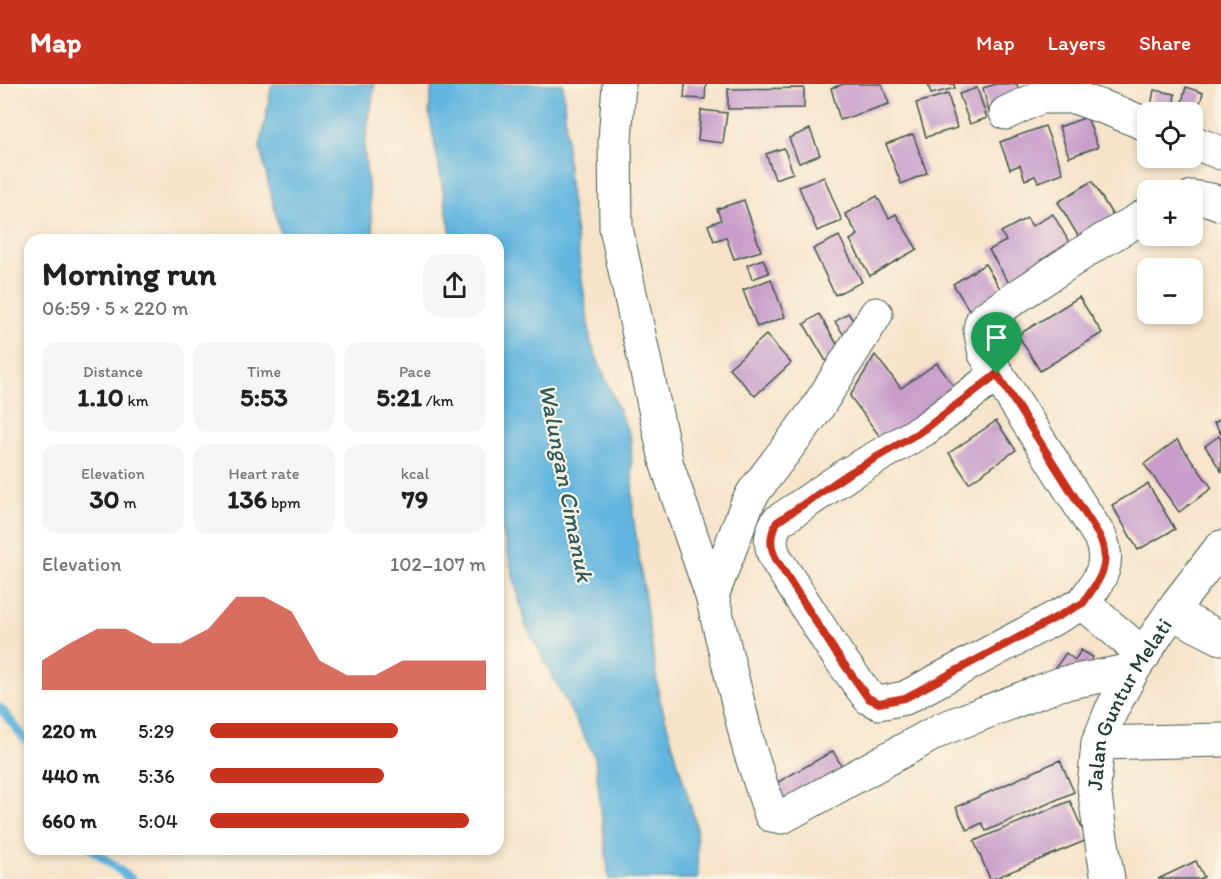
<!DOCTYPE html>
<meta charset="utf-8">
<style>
body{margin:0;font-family:Itim,sans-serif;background:#f6f6f6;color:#202124;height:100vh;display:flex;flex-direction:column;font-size:22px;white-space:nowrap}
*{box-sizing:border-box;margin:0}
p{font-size:20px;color:#757577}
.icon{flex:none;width:33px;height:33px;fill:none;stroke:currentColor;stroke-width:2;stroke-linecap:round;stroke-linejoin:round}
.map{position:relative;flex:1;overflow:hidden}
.details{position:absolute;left:24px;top:150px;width:480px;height:621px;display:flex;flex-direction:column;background:#fff;border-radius:18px;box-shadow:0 3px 9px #0003}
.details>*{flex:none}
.fabs{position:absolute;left:1137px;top:18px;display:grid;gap:12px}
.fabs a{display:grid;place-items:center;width:66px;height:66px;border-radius:12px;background:#fff;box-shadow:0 3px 9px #0003;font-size:30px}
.pin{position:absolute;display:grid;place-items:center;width:51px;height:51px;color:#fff;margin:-62px -26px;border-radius:50% 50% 50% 0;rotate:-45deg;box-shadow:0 0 6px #0007}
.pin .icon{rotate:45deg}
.round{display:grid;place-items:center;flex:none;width:63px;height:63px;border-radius:18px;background:#f6f6f6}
.headline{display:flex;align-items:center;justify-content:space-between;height:102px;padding:0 18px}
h1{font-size:33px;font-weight:800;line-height:45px}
.stats{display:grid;grid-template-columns:repeat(3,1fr);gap:9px;height:102px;padding:6px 18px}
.stats div{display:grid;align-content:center;border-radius:15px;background:#f6f6f6;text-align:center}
.stats b{font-size:26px;font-weight:800}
.stats small{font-size:16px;font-weight:400}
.stats p{font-size:16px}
.chart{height:168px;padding:12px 18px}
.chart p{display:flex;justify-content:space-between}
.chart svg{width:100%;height:108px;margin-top:6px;fill:#c8321e;opacity:.7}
ul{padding:0 18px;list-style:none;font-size:20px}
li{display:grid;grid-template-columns:96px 72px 1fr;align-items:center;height:45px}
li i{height:15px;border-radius:8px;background:#c8321e}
header{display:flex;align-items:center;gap:36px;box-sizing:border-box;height:84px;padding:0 30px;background:#c8321e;color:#fff}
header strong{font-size:28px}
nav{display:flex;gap:33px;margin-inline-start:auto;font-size:21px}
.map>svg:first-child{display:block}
.water{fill:#62b5de;stroke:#407989;stroke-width:1.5}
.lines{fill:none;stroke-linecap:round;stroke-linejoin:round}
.stream{stroke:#62b5de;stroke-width:9}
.building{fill:#c89dcb}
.minor-casing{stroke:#3f564a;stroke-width:35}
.minor{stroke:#fff;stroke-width:33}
.route-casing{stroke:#fff;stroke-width:12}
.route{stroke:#c8321e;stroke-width:8}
.labels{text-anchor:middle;stroke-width:4.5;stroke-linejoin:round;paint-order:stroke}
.street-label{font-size:22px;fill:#1f3d34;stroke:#fcf5e5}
.water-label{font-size:24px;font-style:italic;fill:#305b5e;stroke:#fcf5e5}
</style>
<header>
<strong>Map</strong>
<nav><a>Map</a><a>Layers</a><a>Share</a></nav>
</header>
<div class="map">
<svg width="1221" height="795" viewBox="0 0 1221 795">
<rect width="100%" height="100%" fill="#fcf5e5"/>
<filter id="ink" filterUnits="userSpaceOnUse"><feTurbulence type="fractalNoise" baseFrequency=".0167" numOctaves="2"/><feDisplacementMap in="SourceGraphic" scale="12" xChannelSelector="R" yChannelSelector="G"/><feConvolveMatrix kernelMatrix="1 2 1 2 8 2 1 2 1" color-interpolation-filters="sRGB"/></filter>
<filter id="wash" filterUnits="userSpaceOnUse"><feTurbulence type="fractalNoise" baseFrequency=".008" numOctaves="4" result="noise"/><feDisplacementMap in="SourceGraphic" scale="24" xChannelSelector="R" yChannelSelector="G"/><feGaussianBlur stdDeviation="1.35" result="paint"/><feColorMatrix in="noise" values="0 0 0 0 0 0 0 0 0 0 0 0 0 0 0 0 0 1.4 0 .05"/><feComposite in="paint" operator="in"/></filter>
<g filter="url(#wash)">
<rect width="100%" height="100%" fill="#f6e4ca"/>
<g class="water">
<path d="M272,0H375L364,64L374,156H282L260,64Z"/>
<path d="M432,0H563L569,100L591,260L631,355L633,431L659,613L696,741L698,795H609L595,673L525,540L498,428V156H452L429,28Z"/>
</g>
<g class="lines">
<g class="stream">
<path d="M0,624L30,661"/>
<path d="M92,765L131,795"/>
</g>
</g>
<g id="blocks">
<g class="building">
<path d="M685,0H706L705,15L684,14Z"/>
<path d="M844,0H882L889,20L840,36L831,4Z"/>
<path d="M928,0H954L955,4L931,10Z"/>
<path d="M996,0H1017L1023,21L990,31L983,4Z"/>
<path d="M1186,3L1203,9L1193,42L1192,28H1179Z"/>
<path d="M804,4V24L728,25V5Z"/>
<path d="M977,4L987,34L970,40L959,10Z"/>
<path d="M1154,6L1175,10L1172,28H1150Z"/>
<path d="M948,10L957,44L926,53L916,19Z"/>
<path d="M701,26L727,29L723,59L698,56Z"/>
<path d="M1087,33L1098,63L1069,73L1059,43Z"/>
<path d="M1045,42L1063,89L1038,98L1035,92L1025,96L1020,81L1010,85L1000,58Z"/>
<path d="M810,45L820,71L799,79L789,54Z"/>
<path d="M913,50L927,89L901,100L886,60Z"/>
<path d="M784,64L793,89L775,95L766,70Z"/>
<path d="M824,93L842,137L817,147L799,103Z"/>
<path d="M1092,97L1116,137L1081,157L1058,118Z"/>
<path d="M877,112L889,134L896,130L917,165L870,192L850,156L858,151L845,130Z"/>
<path d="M744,116L761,167L734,175L726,153L714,157L708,141L721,136L717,125Z"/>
<path d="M1053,130L1073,165L1010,201L989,166L1006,157L1001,148L1027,134L1032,142Z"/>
<path d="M839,152L862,198L835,211L813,165Z"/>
<path d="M763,175L769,189L752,195L747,181Z"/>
<path d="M985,180L1006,214L974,234L953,200Z"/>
<path d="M771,195L785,233L757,243L743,206Z"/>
<path d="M1079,213L1102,249L1040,287L1018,251Z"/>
<path d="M848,229L861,248L848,257L835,238Z"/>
<path d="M819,230L846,275L830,284L804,240Z"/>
<path d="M766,251L791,279L755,312L729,284Z"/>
<path d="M875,271L901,304L937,279L962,314L889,365L850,312Z"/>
<path d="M1221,335V350L1214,339Z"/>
<path d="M996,337L1016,366L969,399L949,369Z"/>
<path d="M1219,352L1221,356V387L1205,362Z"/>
<path d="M1177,356L1212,404L1179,428L1144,380Z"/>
<path d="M1148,400L1175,445L1138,466L1112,421Z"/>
<path d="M1081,566L1093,573L1086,585L1053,587L1066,569L1075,576Z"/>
<path d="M833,667L846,690L784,725L771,702Z"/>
<path d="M1060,676L1074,708L986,747L982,739L967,746L956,723Z"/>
<path d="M1070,717L1087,756L993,795H990L974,757Z"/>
<path d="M1196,777L1204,793L1199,795H1158Z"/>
</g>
</g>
</g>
<g filter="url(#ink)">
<use href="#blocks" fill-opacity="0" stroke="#3f564a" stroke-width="1.5"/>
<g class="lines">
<defs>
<g id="minor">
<path d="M619,0L615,56L616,144L667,381L712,512L749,664L771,731L782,733L942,645L1060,600L1133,586"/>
<path d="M1006,29L1040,13H1074L1111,26L1148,41"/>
<path d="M1192,58L1221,69"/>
<path d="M1192,113L1211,116L1221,120"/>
<path d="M997,290L925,345L848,390L777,438C770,451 769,461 776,475L836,569L869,614L879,619L905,614L1083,519C1099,497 1112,481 1100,453L985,270L980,245L982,237L988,232L1095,161L1148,130"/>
<path d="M712,512L747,420L753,409L816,326L876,230"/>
<path d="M1083,519L1144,571"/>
<path d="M1172,529L1221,554"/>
<path d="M1098,659L1221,656"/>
<path id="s1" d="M1108,795L1100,748L1094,703L1098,659L1111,627L1133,586L1177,520L1221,463"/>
</g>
</defs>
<use href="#minor" class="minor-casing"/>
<use href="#minor" class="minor"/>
</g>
</g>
<g class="lines" filter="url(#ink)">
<defs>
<path id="route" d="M997,290L1100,453C1112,481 1099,497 1083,519L905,614L879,619L868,614L836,569L776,475C769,461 770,451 777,438L848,390L925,345Z"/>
</defs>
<use href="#route" class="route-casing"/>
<use href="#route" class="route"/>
</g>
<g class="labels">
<g class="street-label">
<text dy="8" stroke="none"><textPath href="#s1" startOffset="184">Jalan Guntur Melati</textPath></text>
</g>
<g class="water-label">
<text transform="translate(566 399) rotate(79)" y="8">Walungan Cimanuk</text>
</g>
</g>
</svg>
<div class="fabs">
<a><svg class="icon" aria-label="locate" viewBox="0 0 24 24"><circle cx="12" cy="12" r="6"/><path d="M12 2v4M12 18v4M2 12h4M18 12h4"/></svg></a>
<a>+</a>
<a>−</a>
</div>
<div class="pin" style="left:997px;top:290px;background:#1e9e55"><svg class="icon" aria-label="arrive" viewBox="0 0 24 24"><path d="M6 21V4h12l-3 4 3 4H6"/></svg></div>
<section class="details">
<div class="headline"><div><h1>Morning run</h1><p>06:59 · 5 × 220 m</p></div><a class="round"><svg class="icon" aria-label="share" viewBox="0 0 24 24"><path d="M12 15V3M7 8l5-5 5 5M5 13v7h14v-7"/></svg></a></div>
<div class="stats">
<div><p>Distance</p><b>1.10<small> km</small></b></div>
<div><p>Time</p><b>5:53</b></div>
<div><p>Pace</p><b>5:21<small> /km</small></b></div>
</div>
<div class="stats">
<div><p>Elevation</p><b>30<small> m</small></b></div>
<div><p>Heart rate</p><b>136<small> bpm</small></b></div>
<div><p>kcal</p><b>79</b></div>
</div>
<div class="chart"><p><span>Elevation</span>102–107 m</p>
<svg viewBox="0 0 160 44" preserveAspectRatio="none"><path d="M0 44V32L10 25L20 19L30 19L40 25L50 25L60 19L70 6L80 6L90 12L100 32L110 38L120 38L130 32L140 32L150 32L160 32V44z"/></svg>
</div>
<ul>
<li><b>220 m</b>5:29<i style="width:68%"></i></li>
<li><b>440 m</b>5:36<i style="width:63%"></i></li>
<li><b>660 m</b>5:04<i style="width:94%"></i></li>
</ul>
</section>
</div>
